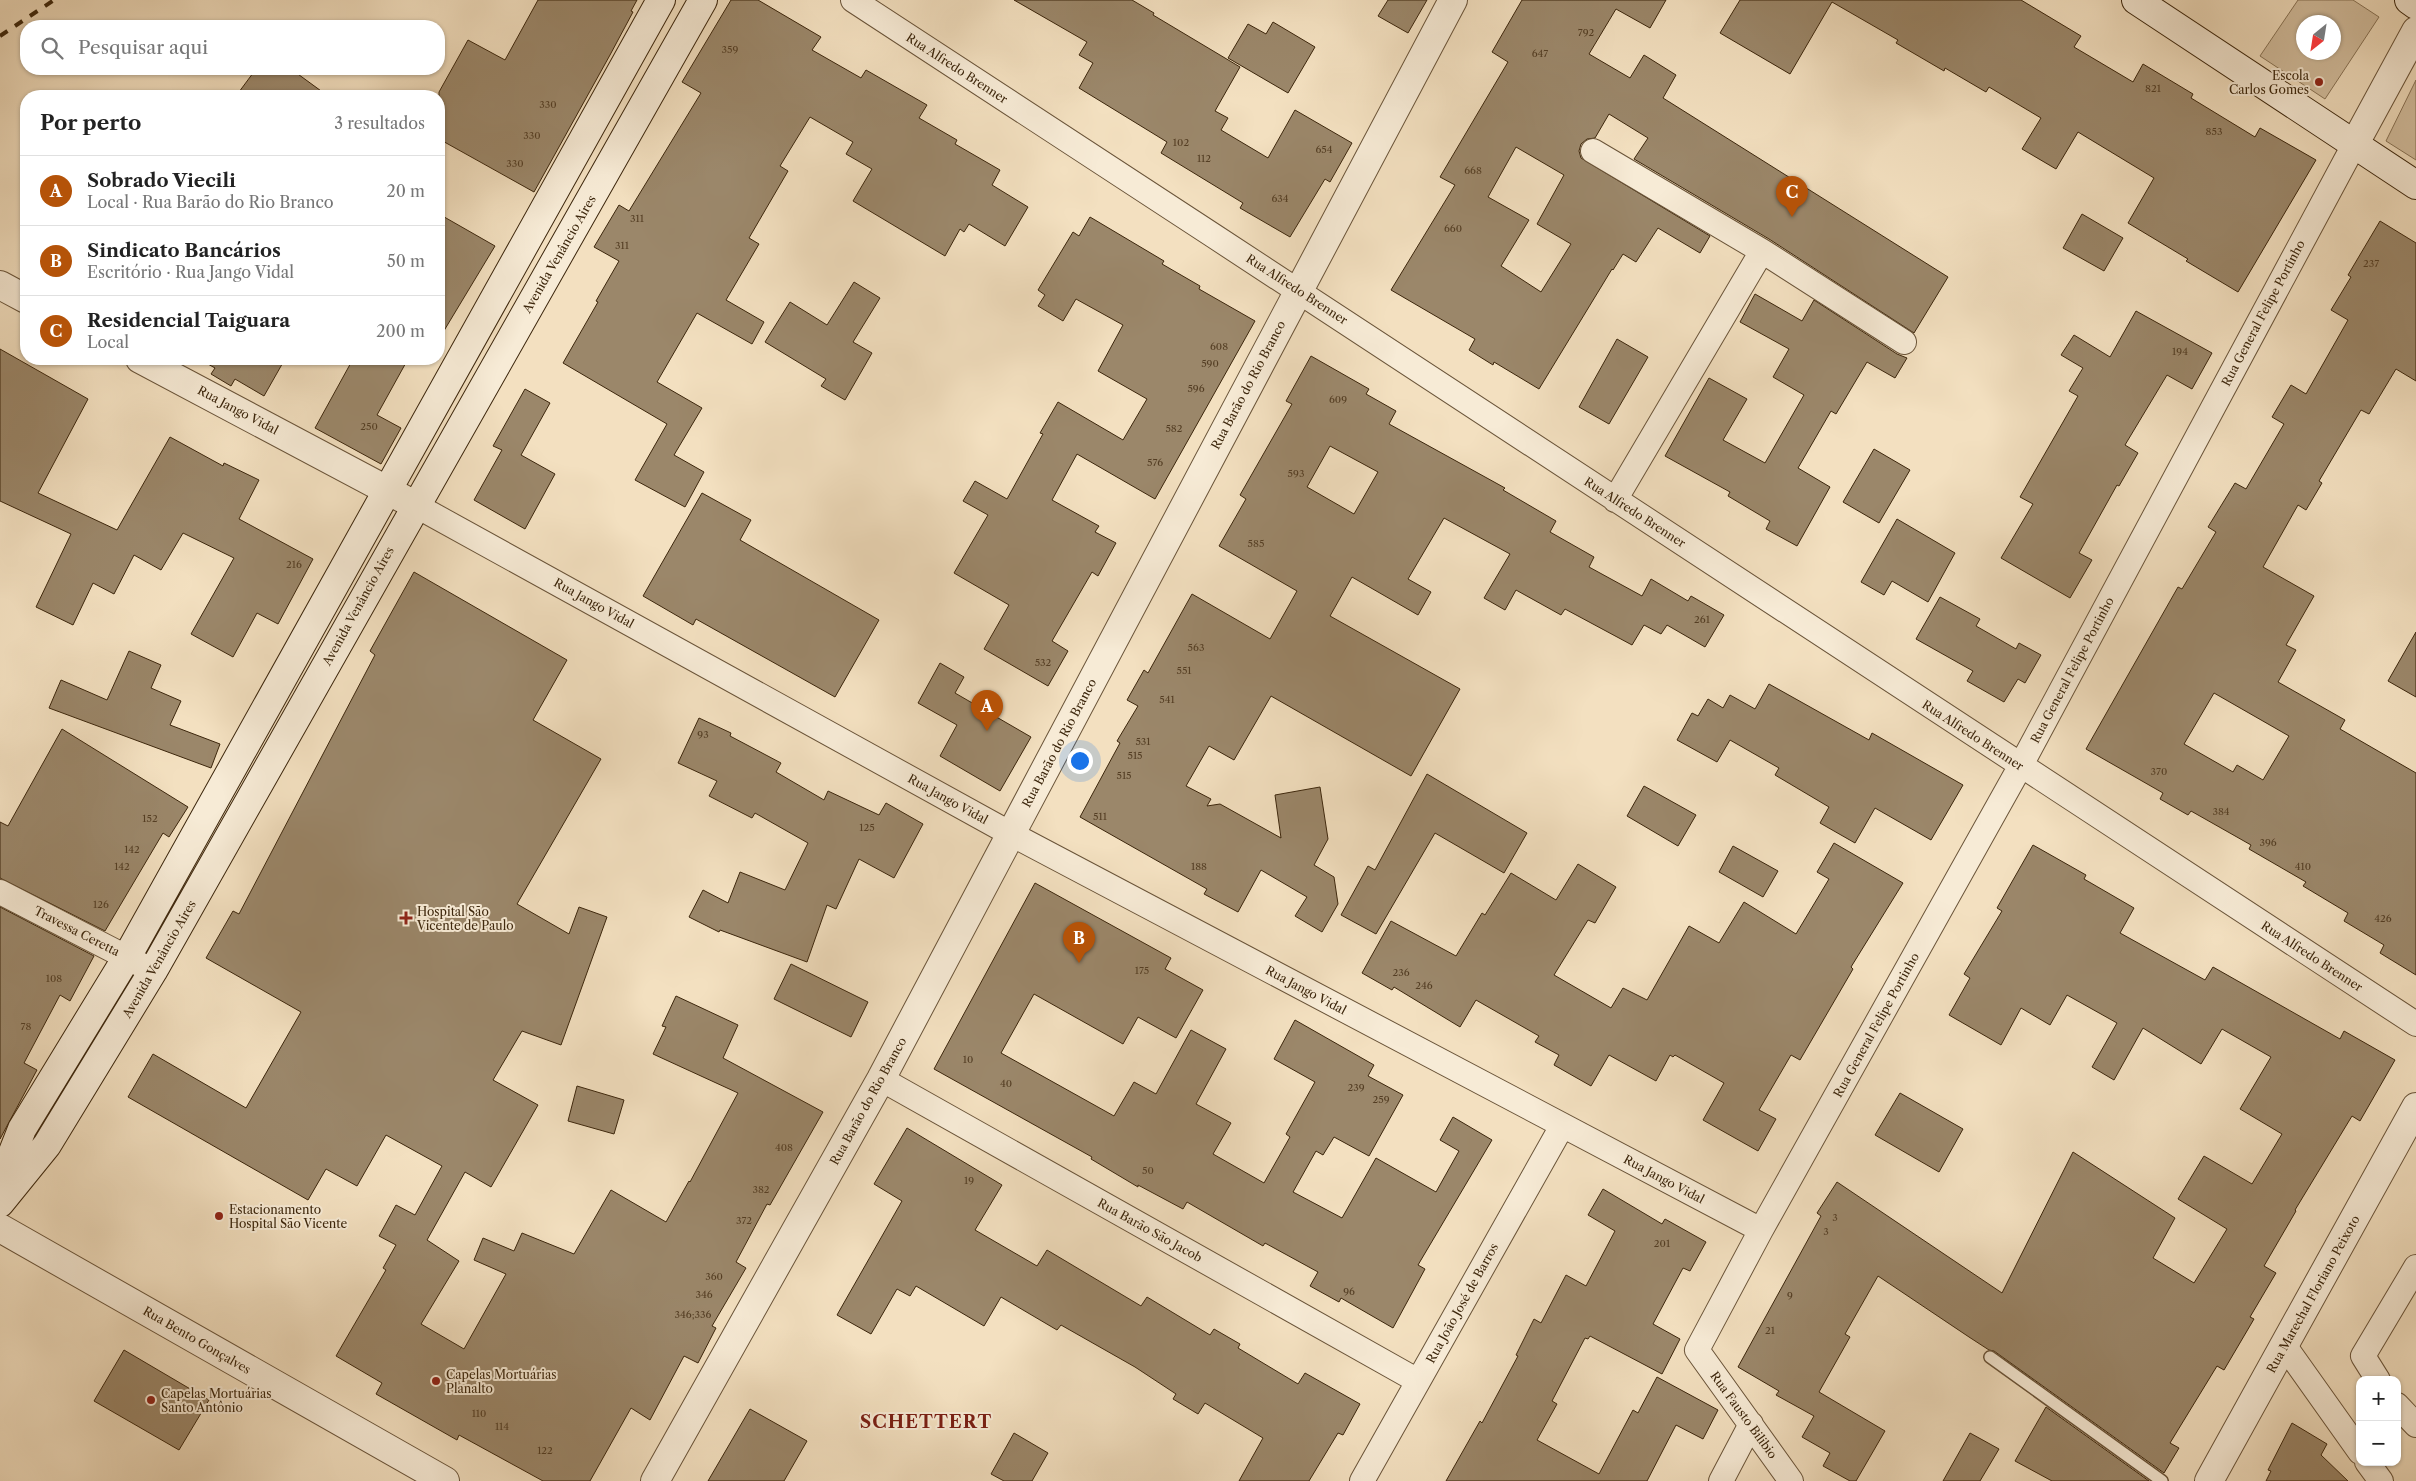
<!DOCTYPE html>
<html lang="pt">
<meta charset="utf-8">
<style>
body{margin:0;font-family:"Libre Caslon Text",serif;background:#f6f6f6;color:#222}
.controls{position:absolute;right:15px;bottom:15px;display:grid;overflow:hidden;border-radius:10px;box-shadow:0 1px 4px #0004}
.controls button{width:45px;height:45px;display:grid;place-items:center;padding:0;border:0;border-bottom:1px solid #e0e0e0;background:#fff;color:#222;font:25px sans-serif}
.compass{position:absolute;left:2296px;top:15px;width:45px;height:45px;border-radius:50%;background:#fff;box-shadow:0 1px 4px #0004;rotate:210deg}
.you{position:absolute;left:1079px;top:760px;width:18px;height:18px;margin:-12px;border:4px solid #fff;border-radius:50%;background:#1a73e8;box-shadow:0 0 0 8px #1a73e833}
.badge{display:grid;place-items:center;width:32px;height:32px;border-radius:50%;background:#b45309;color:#fff;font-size:16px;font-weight:700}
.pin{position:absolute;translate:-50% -41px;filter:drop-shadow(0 1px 2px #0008)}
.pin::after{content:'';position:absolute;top:26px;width:18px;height:15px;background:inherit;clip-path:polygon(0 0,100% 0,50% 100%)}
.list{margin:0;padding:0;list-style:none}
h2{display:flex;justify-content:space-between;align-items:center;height:65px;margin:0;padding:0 20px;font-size:21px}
h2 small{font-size:16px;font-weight:400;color:#767676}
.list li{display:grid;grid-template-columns:32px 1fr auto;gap:15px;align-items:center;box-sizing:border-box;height:70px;padding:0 20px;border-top:1px solid #e0e0e0}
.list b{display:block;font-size:19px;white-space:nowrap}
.list p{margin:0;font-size:16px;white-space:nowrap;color:#767676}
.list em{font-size:16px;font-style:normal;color:#767676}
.icon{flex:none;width:28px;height:28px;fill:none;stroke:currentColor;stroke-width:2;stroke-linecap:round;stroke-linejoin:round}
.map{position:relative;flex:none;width:2416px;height:1481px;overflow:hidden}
.search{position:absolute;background:#fff;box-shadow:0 1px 4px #0004;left:20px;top:20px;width:425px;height:55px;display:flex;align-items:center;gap:12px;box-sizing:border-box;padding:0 18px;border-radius:20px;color:#767676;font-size:19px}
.panel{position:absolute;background:#fff;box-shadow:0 1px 4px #0004;left:20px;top:90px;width:425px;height:275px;border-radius:20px}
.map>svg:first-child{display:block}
</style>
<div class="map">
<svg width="2416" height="1481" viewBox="0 0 2416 1481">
<rect width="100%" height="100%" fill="#f3e0c0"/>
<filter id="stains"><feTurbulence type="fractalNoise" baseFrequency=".004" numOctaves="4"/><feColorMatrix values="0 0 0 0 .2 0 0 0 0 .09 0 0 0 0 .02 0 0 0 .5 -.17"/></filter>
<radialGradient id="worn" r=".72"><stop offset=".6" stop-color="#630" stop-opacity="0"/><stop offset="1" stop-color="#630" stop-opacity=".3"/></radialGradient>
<!-- green -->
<path fill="#d4c0a1" stroke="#887356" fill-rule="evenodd" d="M2298,0H2353L2379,17L2325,99L2260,56ZM2304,22H2334V52H2304Z
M2416,80V160L2386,141Z"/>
<!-- building -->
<path fill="#9b876a" stroke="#3c260c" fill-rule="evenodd" d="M538,0H637L631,11L633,12L610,55L534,192L439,139V92L468,40L505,60Z
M731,0H758L821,37L812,50L861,78L866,70L927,105L919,118L957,140L955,144L1000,170L992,185L1028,207L1005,246L969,224L964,232L960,229L945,256L853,201L872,169L846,154L853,142L810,117L780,166L788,171L749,238L759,244L726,300L764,322L752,344L697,313L657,382L702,408L674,455L704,472L685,507L635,480L667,424L563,363L598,302L596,301L619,261L594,247L619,205L629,211L701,93L682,82Z
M1014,0H1132L1154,13L1153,15L1240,67L1215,111L1228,118L1221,130L1268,158L1295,110L1352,143L1330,182L1325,179L1290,237L1240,208L1243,203L1161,153L1167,142L1079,88L1093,63L1079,55L1087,42Z
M1388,0H1427L1408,33L1378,16Z
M1522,0H1666L1650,28L1616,9L1589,54L1630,78L1644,55L1676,75L1663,98L1948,277L1914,333L1769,239L1634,159L1648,138L1609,114L1595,138L1587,139L1581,144L1579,151L1581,158L1710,236L1700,253L1658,228L1636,262L1623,254L1613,270L1612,269L1539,389L1494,362L1493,365L1469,350L1475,339L1391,290L1455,185L1440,177L1508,62L1492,52ZM1516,147L1564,175L1537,224L1571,244L1541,292L1501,266L1529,220L1488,197Z
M1740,0H2021L2081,36L2074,47L2133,82L2143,64L2193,94L2191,98L2255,137L2260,128L2316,160L2238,292L2186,261L2188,259L2128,223L2154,178L2078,132L2056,169L2022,149L2041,118L1989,87L1986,92L1945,68L1944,71L1896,43L1898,40L1832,2L1790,74L1720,33Z
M1273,22L1315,47L1288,93L1228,58L1248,24L1266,34Z
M256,69H291L328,96H236Z
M439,214L495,246L439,339Z
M2082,214L2123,238L2104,271L2063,248Z
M1090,217L1164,261L1162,264L1200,286L1199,289L1255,321L1155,499L1077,454L1052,500L1099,526L1095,532L1116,543L1098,576L1092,572L1052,641L1068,651L1048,686L984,649L1009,605L954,573L988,515L963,501L975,481L1007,499L1043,434L1040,433L1058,402L1123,440L1147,399L1098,371L1123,325L1076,299L1063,321L1038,306L1045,295L1038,290L1073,232L1079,236Z
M2380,221L2416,243V381L2396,369L2369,414L2361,410L2319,481L2322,483L2306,510L2298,505L2263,567L2314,596L2286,645L2296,650L2278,682L2345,720L2340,729L2416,773V975L2380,953L2384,945L2344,921L2348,913L2303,886L2306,882L2249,849L2251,845L2191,811L2188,815L2160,799L2163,793L2086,749L2178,587L2182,589L2216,532L2208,527L2235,483L2246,489L2284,424L2272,417L2291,385L2306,394L2348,320L2331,310L2351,277L2348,275ZM2214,693L2289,736L2263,780L2237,765L2233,772L2184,744Z
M854,282L880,298L853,342L872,353L845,400L821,386L826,379L765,342L790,302L827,325Z
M1755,294L1802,321L1814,300L1897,354L1907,358L1895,378L1867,362L1836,414L1831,411L1798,468L1830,487L1797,546L1766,529L1770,521L1728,496L1730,492L1665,456L1709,378L1747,399L1723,440L1765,463L1804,395L1773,377L1789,349L1740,322Z
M2136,311L2212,353L2192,389L2167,375L2125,445L2138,453L2119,486L2117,485L2079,553L2092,560L2070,598L2001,558L2033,504L2020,497L2078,396L2069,391L2083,368L2061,355L2074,335L2110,357Z
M1617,339L1648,357L1609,424L1579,407Z
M0,349L88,399L38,493L117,530L170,437L223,466L224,463L259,480L239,519L313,559L278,624L257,613L233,657L191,634L234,558L183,533L161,570L134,555L114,594L93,583L73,625L36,607L71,534L0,501Z
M1311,356L1369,389L1366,394L1396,411L1389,424L1505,488L1503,490L1556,521L1550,532L1594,557L1589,567L1642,596L1651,579L1688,601L1691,596L1724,615L1705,647L1667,625L1661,634L1644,625L1632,645L1565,609L1561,615L1516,590L1505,610L1484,598L1510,554L1444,518L1408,579L1431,592L1418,615L1352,577L1330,616L1460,689L1411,776L1271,696L1234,760L1209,746L1186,786L1211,799L1207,806L1220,804L1281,838L1275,795L1320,787L1328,839L1314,865L1334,877L1338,904L1322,932L1295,916L1307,897L1261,870L1238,912L1204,894L1207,889L1080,817L1120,743L1117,741L1138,706L1127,700L1144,670L1148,673L1192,594L1270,639L1297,591L1219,546L1246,499L1240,495L1292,404L1286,401ZM1330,446L1378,472L1354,514L1307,487Z
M199,359H285L264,396L235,379L231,386L211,374L215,368Z
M353,359H408L377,415L401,428L381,464L315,428Z
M525,389L550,403L521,455L555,474L525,529L474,500L502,450L493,446Z
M1874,449L1910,470L1879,523L1843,502Z
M702,493L751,520L740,540L879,620L835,697L696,619L693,625L643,596Z
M1897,519L1955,553L1928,602L1892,581L1884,595L1861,582Z
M414,572L567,660L533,720L601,759L517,904L569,934L579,907L607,917L561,1045L522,1031L493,1080L538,1105L491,1187L465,1172L427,1240L459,1261L421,1324L464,1349L506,1274L474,1260L483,1238L514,1251L522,1233L574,1254L611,1190L666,1222L689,1181L690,1182L738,1093L653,1054L666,1027L662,1026L676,996L738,1025L723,1058L823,1112L770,1205L767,1204L736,1262L746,1268L712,1326L716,1328L698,1363L684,1356L650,1420L631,1408L590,1481H543L459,1435L457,1440L376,1394L382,1383L336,1356L386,1270L383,1268L396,1245L379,1236L396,1205L415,1215L442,1166L386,1135L357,1186L326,1169L308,1200L128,1097L153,1054L246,1108L301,1012L206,958L233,911L239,914L375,655L370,651Z
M1940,597L1980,619L1976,626L2016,649L2019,643L2041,655L2025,683L2018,679L2004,702L1967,681L1973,671L1916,639Z
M2416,632V697L2388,681Z
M129,651L161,665L151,688L181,701L170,725L220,744L211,768L49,708L61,680L107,700Z
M940,663L964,677L955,693L1031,737L1000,791L940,756L957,725L918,703Z
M1769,684L1869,740L1872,733L1963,785L1931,840L1875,808L1855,843L1820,823L1829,807L1775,775L1779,768L1730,740L1717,762L1677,740L1692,713L1698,716L1708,699L1723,708L1730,695L1755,709Z
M699,718L731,733L730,736L781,763L776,772L824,800L828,791L879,815L886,803L923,824L894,878L859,859L836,909L827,905L807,962L720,930L719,932L689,917L703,890L728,903L740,872L785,890L808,843L755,813L752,818L709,796L717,781L678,763Z
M62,729L188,807L169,837L163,833L105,931L0,878V822L8,826Z
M1427,774L1527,833L1504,873L1435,833L1376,934L1341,915L1368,866L1375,870Z
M1644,786L1696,815L1678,846L1627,816Z
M1834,843L1903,883L1851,967L1853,969L1800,1060L1791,1055L1759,1110L1776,1119L1758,1151L1703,1120L1724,1083L1675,1055L1673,1057L1670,1055L1656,1081L1609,1055L1591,1086L1554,1065L1559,1055L1535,1042L1539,1036L1476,1000L1460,1027L1394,987L1392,990L1362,973L1391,921L1456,956L1482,913L1485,915L1511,873L1556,900L1578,864L1616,887L1595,923L1588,920L1554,975L1611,1008L1623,988L1647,1000L1689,926L1719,943L1744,902L1796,934L1829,879L1817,872Z
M2033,845L2086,875L2084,879L2134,908L2120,933L2205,980L2213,967L2340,1039L2344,1031L2395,1060L2360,1121L2352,1116L2295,1210L2296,1211L2264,1266L2276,1273L2250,1317L2254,1319L2224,1370L2217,1366L2170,1443L2179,1448L2164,1473L1994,1351L1989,1350L1969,1337L1878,1276L1845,1334L1850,1337L1819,1392L1885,1431L1856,1481H1850L1823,1466L1830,1453L1802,1437L1814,1416L1776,1395L1779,1391L1738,1367L1821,1216L1817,1213L1837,1182L2002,1293L2073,1152L2175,1218L2153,1258L2194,1283L2227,1229L2178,1199L2204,1156L2252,1184L2282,1134L2240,1109L2271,1057L2222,1029L2201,1064L2143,1028L2114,1080L2092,1067L2117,1023L2067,995L2050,1025L2021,1008L2001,1045L1949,1015L1970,978L1964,974L2002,911L1997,908Z
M1733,846L1778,871L1763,897L1719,872Z
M1035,883L1171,958L1165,969L1203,990L1176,1038L1138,1017L1123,1044L1034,994L1001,1053L1114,1116L1134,1082L1156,1094L1191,1030L1226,1049L1196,1104L1231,1123L1213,1154L1264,1183L1290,1137L1286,1134L1315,1082L1274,1059L1295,1020L1374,1065L1368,1076L1403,1095L1369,1156L1334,1137L1323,1155L1316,1151L1293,1192L1342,1218L1376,1158L1436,1192L1459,1151L1440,1140L1453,1117L1492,1140L1418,1265L1425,1269L1393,1328L1341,1298L1339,1302L1310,1286L1318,1272L1265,1243L1263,1246L1187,1202L1183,1209L1138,1185V1187L1091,1159L1092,1157L934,1069Z
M0,907L94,956L70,1001L60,995L24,1063L37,1070L0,1139Z
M791,964L868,1002L851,1037L774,999Z
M577,1086L624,1100L614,1134L568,1121Z
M1900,1093L1963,1129L1939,1172L1875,1135Z
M907,1128L1002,1185L975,1230L1037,1266L1047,1250L1141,1306L1147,1297L1210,1335L1214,1329L1240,1344L1238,1348L1298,1384L1305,1373L1360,1404L1343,1435L1338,1433L1309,1481H1239L1263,1438L1205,1403L1198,1414L1173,1399L1176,1394L1135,1367L1061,1325L1057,1330L1001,1297L984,1326L916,1286L910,1296L897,1289L871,1334L837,1315L902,1201L874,1184Z
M1603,1189L1662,1224L1665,1219L1706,1242L1690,1271L1683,1268L1653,1324L1680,1339L1662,1374L1590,1336L1588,1339L1585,1338L1552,1401L1557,1404L1537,1440L1599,1474L1633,1410L1638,1413L1657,1377L1718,1410L1703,1439L1676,1425L1647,1481H1446L1480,1421L1482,1423L1518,1356L1516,1355L1534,1319L1541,1323L1566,1275L1586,1286L1615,1231L1588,1215Z
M124,1350L209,1400L179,1450L94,1401Z
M2046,1407L2149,1481H2052L2015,1461Z
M750,1409L807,1441L784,1481H708Z
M2292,1423L2327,1444L2321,1455L2348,1481H2266L2271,1471L2268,1470Z
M1014,1433L1048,1453L1032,1481H1004L991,1474Z
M1970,1433L1999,1449L1980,1481H1943Z"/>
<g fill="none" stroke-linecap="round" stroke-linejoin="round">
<!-- service casing -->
<g stroke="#6a5439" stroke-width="14">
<path id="service" d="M1990,1357L2162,1481"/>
</g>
<!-- minor casing -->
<g stroke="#6a5439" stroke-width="26">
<path id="minor" d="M853,0C1375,340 1894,685 2416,1024
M1593,151L1762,251L1904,342
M1615,500L1762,251
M415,505L1011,834L1761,1230
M0,892L153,971
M881,1079L1418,1381
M2284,1345L2360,1452
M2378,1380L2363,1356L2416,1267
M2397,1405L2416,1425
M2367,1462L2381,1481
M1362,1481L1562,1126
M1721,1481L1751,1424
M1791,1481L1697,1350L1761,1230L2020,767L2354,145"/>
</g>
<!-- tertiary casing -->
<g stroke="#6a5439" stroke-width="30">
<path id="tertiary" d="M2354,145L2416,31
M0,285L26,299
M140,359L415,505
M0,1228L445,1481
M655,1481L881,1079L1453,0
M2209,1481L2416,1107"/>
</g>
<!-- secondary casing -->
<g stroke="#3c260c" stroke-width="30">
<path id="secondary" d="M2136,0L2416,185
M2409,0L2416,5
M0,1185L22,1129L127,957L661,0
M0,1203L47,1145L153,971L703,0"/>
</g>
<!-- service -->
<use href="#service" stroke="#f7ebd6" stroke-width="11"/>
<!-- minor -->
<use href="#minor" stroke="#f7ebd6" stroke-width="24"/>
<!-- tertiary -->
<use href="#tertiary" stroke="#f7ebd6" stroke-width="28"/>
<!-- secondary -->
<use href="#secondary" stroke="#f7ebd6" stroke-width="28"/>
<!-- rail -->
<path stroke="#3c260c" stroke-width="4" stroke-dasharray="9 9" stroke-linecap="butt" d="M0,36L54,0"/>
</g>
<!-- markers -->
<g fill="#8f2418" stroke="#f7ebd6" stroke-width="2">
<circle cx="2319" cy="82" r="5"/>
<path d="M403.5 910.5h5v5h5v5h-5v5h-5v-5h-5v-5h5z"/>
<circle cx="219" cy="1216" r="5"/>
<circle cx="436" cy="1381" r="5"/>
<circle cx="151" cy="1400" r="5"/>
</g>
<g text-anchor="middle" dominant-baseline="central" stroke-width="4" stroke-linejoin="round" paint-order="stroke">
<!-- number labels -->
<g font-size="10" fill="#543e24">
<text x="1586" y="32">792</text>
<text x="730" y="49">359</text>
<text x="1540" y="53">647</text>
<text x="2153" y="88">821</text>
<text x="548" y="104">330</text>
<text x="2214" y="131">853</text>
<text x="532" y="135">330</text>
<text x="1181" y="142">102</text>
<text x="1324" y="149">654</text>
<text x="1204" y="158">112</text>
<text x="515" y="163">330</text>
<text x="1473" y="170">668</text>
<text x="1280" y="198">634</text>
<text x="637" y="218">311</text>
<text x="1453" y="228">660</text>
<text x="622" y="245">311</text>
<text x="2371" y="263">237</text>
<text x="1219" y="346">608</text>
<text x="2180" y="351">194</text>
<text x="1210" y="363">590</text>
<text x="1196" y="388">596</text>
<text x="1338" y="399">609</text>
<text x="369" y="426">250</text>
<text x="1174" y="428">582</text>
<text x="1155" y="462">576</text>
<text x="1296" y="473">593</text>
<text x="1256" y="543">585</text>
<text x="294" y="564">216</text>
<text x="1702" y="619">261</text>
<text x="1196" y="647">563</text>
<text x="1043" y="662">532</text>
<text x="1184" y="670">551</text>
<text x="1167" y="699">541</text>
<text x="703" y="734">93</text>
<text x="1143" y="741">531</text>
<text x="1135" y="755">515</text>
<text x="2159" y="771">370</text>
<text x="1124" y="775">515</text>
<text x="2221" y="811">384</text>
<text x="1100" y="816">511</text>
<text x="150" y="818">152</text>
<text x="867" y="827">125</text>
<text x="2268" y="842">396</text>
<text x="132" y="849">142</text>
<text x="122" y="866">142</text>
<text x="1199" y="866">188</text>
<text x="2303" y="866">410</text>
<text x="101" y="904">126</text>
<text x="2383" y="918">426</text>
<text x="1142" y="970">175</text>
<text x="1401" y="972">236</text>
<text x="54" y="978">108</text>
<text x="1424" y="985">246</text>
<text x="26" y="1026">78</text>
<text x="968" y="1059">10</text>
<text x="1006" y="1083">40</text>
<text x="1356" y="1087">239</text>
<text x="1381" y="1099">259</text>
<text x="784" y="1147">408</text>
<text x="1148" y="1170">50</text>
<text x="969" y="1180">19</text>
<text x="761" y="1189">382</text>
<text x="1835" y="1217">3</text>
<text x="744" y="1220">372</text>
<text x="1826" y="1231">3</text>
<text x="1662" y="1243">201</text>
<text x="714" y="1276">360</text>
<text x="1349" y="1291">96</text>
<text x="704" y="1294">346</text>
<text x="1790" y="1295">9</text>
<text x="693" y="1314">346;336</text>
<text x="1770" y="1330">21</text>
<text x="479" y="1413">110</text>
<text x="502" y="1426">114</text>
<text x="545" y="1450">122</text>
</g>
<!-- street labels -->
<g font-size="12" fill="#3c260c" stroke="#f7ebd6">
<text transform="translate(957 68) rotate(33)">Rua Alfredo Brenner</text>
<text transform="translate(559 254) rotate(-60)">Avenida Venâncio Aires</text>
<text transform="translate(1297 289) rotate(33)">Rua Alfredo Brenner</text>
<text transform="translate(2263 313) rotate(-62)">Rua General Felipe Portinho</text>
<text transform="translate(1248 385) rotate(-62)">Rua Barão do Rio Branco</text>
<text transform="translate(238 410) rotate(28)">Rua Jango Vidal</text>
<text transform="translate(1635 512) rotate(33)">Rua Alfredo Brenner</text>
<text transform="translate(594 603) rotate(29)">Rua Jango Vidal</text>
<text transform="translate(358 606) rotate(-61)">Avenida Venâncio Aires</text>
<text transform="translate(2072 670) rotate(-62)">Rua General Felipe Portinho</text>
<text transform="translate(1973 735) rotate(33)">Rua Alfredo Brenner</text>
<text transform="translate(1059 743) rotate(-62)">Rua Barão do Rio Branco</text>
<text transform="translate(948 799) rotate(29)">Rua Jango Vidal</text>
<text transform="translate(77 931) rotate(27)">Travessa Ceretta</text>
<text transform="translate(2312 956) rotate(33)">Rua Alfredo Brenner</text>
<text transform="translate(159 959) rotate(-60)">Avenida Venâncio Aires</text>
<text transform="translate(1306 990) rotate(28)">Rua Jango Vidal</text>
<text transform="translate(1876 1025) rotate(-61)">Rua General Felipe Portinho</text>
<text transform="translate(868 1101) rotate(-61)">Rua Barão do Rio Branco</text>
<text transform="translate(1664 1179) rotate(28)">Rua Jango Vidal</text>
<text transform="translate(1150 1230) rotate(29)">Rua Barão São Jacob</text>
<text transform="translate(2313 1294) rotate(-61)">Rua Marechal Floriano Peixoto</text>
<text transform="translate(1462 1303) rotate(-61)">Rua João José de Barros</text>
<text transform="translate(197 1340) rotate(30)">Rua Bento Gonçalves</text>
<text transform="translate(1744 1415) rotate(54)">Rua Fausto Bilibio</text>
</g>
<!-- poi labels -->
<g font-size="12" fill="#3c260c" stroke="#f7ebd6" text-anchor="start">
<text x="2309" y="75" text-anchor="end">Escola<tspan x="2309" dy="14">Carlos Gomes</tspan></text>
<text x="417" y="911">Hospital São<tspan x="417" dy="14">Vicente de Paulo</tspan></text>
<text x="229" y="1209">Estacionamento<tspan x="229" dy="14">Hospital São Vicente</tspan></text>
<text x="446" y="1374">Capelas Mortuárias<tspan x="446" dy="14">Planalto</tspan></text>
<text x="161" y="1393">Capelas Mortuárias<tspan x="161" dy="14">Santo Antônio</tspan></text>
</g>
<!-- district labels -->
<g font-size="18" font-weight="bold" letter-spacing="1" fill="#7a1f14" stroke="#f7ebd6">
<text x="926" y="1422">SCHETTERT</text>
</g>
</g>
<rect width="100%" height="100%" filter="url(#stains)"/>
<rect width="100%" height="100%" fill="url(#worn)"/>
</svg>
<div class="controls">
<button>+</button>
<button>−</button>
</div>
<svg class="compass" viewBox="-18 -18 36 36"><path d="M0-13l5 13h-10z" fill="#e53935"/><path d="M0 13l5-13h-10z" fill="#767676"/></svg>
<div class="you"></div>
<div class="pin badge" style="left:987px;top:731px">A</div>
<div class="pin badge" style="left:1079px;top:963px">B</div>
<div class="pin badge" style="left:1792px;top:217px">C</div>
<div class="search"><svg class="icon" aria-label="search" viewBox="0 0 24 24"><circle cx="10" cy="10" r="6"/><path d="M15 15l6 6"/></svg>Pesquisar aqui</div>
<section class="panel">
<h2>Por perto<small>3 resultados</small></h2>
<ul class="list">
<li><span class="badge">A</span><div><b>Sobrado Viecili</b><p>Local · Rua Barão do Rio Branco</p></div><em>20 m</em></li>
<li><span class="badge">B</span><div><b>Sindicato Bancários</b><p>Escritório · Rua Jango Vidal</p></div><em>50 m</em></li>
<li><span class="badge">C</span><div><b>Residencial Taiguara</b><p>Local</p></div><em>200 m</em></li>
</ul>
</section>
</div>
